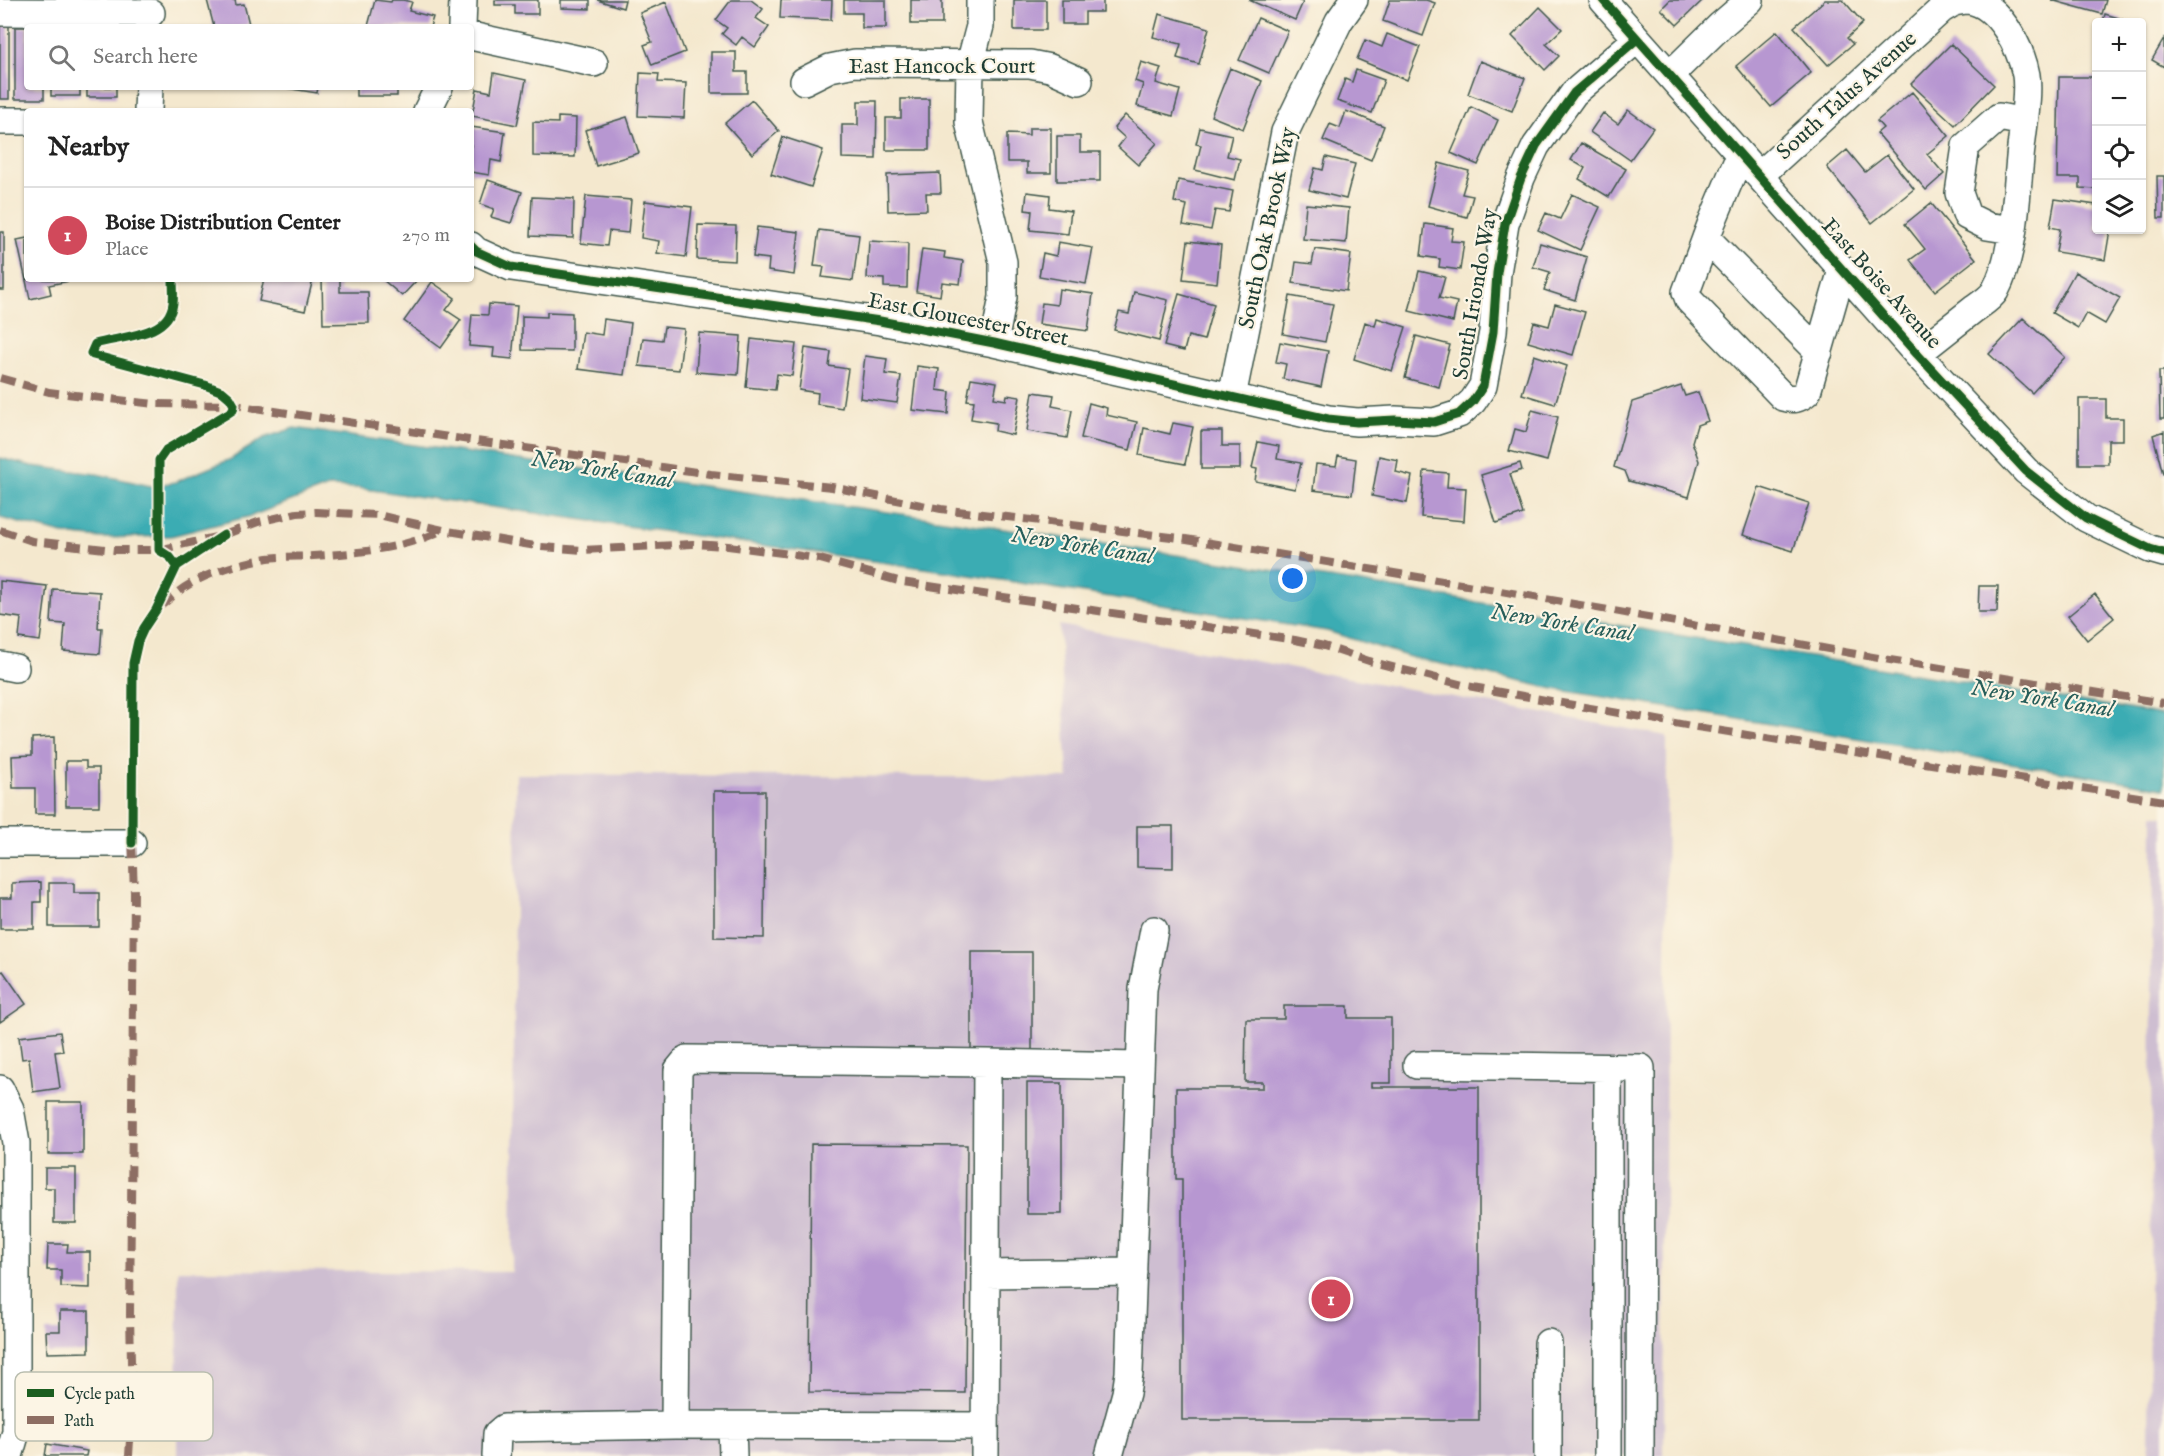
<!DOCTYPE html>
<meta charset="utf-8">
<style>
body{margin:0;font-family:"IM FELL English",serif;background:#f6f6f6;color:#222}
.controls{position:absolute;right:18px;top:18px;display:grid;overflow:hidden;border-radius:6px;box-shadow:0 2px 4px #0004}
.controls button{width:54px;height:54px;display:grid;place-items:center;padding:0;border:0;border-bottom:2px solid #e0e0e0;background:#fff;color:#222;font:30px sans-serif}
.you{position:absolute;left:1293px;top:579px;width:21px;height:21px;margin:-15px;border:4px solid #fff;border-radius:50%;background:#1a73e8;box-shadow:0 0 0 9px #1a73e833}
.badge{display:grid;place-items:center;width:39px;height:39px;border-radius:50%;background:#d1495b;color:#fff;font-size:20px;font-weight:700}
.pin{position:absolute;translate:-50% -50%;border:3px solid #fff;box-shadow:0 2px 6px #0006}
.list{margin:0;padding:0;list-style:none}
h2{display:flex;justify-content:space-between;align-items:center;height:78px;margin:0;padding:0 24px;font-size:26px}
h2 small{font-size:20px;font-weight:400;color:#767676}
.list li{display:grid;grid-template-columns:39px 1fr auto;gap:18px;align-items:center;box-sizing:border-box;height:96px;padding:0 24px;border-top:2px solid #e0e0e0}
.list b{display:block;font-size:22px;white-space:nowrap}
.list p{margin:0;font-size:20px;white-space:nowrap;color:#767676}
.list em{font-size:20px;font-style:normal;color:#767676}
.icon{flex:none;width:33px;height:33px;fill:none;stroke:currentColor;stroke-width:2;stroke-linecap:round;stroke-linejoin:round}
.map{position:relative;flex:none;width:2164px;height:1456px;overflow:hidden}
.search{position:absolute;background:#fff;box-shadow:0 2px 4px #0004;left:24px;top:24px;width:450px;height:66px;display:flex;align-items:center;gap:15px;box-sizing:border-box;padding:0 21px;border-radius:6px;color:#767676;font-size:22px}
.panel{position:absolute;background:#fff;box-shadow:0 2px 4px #0004;left:24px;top:108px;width:450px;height:174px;border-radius:6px}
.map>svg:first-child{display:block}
</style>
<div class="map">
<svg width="2164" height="1456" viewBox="0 0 2164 1456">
<rect width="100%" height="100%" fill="#fcf5e5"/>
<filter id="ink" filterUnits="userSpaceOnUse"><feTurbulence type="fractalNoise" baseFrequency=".0167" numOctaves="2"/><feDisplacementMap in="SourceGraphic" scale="12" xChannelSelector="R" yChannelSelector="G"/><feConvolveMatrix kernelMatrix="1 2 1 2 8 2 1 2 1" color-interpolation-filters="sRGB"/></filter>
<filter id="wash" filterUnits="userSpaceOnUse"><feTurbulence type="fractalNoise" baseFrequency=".008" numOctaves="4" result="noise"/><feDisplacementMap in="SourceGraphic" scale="24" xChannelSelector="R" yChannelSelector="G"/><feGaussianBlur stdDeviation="1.35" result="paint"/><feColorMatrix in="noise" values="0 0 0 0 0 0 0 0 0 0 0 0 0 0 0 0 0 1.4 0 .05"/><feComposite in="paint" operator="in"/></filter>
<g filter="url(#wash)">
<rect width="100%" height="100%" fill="#f4e8ce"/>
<!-- industrial -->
<path fill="#cebed1" d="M1059,625L1667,736L1664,1456H177L178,1270L512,1272L516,774L1068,778Z
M2153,814L2164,816V1456H2149Z"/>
<!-- water -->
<path fill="#3aacb3" stroke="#2c7474" stroke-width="1.5" d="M294,428L951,521L1349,581L2164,715V788L1554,689L1410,657L1327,631L944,571L358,488L328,487L251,516L171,536L102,538L63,534L0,518V458L32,466L97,474L151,486L175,482L231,459L264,438Z"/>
<g id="blocks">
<!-- building -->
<path fill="#b797d1" d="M207,0H235L236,5L244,4L249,24L238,27H214Z
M375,0L391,2L392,0H403L412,2L409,11L433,17L430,27L368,26Z
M495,0H538V14H515V5H495Z
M561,0H590V9L561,8Z
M597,0H625L623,8Z
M731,0H751L763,9L756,18L769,27L755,47L742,37L736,45L722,34L727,28L716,20Z
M781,0H832L831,20L780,18Z
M844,0H886V28H862V13H844Z
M911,0H942V24H911Z
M1014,0H1046V30H1014Z
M1062,0H1103V12H1085V24H1062Z
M1249,0H1297L1303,2L1295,20Z
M1390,0H1426L1435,3L1423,36L1383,21Z
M1670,0H1703L1677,25L1661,9Z
M1825,0H1843L1863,23L1847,38L1853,44L1828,65L1794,27Z
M2051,0H2106L2102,14Z
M666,2L685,52L652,65L644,45L652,42L640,13Z
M1540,7L1562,29L1546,44L1559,56L1545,70L1512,36Z
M1159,14L1209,28L1199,64L1177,58L1181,44L1153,37Z
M2105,14L2122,19L2121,22H2103Z
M1258,18L1288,31L1269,73L1239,60Z
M0,26H9V99H0Z
M15,27H27V87H44V99H15Z
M1777,31L1811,73L1771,107L1736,66Z
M1387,34L1420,47L1407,80L1357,59L1365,40L1382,47Z
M2164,39V67L2152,60Z
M1951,44L1994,85L1955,125L1911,84Z
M711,52H736V72H747V93H711Z
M1480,61L1525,78L1512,111L1468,94Z
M1141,62L1161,68L1156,83L1180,90L1173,116L1137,106L1143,84L1135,81Z
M1230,68L1262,81L1243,129L1211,116Z
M1356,70L1384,80L1372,113L1337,101L1345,79L1352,82Z
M494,73L526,80L517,125L472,116L477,89L491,92Z
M640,73L659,74L658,82L686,83L684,118L638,116Z
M2059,77H2096V189L2080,188V178H2057Z
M51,87H80V96H51Z
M87,87H116V97H87Z
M279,87H318L317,93Z
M356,87H397V96H356Z
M1912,92L1949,136L1927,154L1944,174L1926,190L1877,133L1883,128L1877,121Z
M901,99H929V150H886V118H901Z
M752,100L779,131L752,154L725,123Z
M858,101H877L876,159L842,158V125H858Z
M1471,107L1498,120L1478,165L1451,153Z
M1628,110L1653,128L1630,160L1590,132L1603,113L1618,124Z
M1346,111L1384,126L1371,160L1323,140L1330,124L1340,128Z
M1125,115L1157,143L1138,165L1118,147L1125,138L1114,128Z
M558,117L576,118L575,157L533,156V122L558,123Z
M627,117L639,153L596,166L585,130Z
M471,127L505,132L501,162L491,160L489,175L471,172Z
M1029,128H1051V173H1027V162H1007V134L1029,135Z
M1200,128L1232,135L1227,156L1240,159L1235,180L1195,170L1201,145L1196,144Z
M1057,136H1080V152H1100V181H1057Z
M783,137L823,150L811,187L771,174Z
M1581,143L1626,169L1609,197L1579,179L1585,168L1571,160Z
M1847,150L1865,172L1887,155L1914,189L1872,223L1827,167Z
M1326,157L1355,164L1346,199L1309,190L1315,168L1323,170Z
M1439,163L1469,171L1462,194L1473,196L1467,217L1428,206Z
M940,173L941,193H926L927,210L888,211L887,175Z
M2157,176H2164V218H2158Z
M488,180L522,192L511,223L491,217L494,209L480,204Z
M1178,180L1233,191L1229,212L1215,210L1211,230L1183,225L1187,205L1174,202Z
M1027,192L1050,195L1049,208L1071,211L1068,234L1030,230L1032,211L1025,210Z
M1572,194L1600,207L1580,250L1538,230L1546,213L1560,219Z
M586,196L631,200L628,233L609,231L607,246L581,243Z
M532,197L574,199L573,238L530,236Z
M2055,199L2096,205V230H2110L2105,260L2056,252L2060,229L2050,227Z
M645,201L692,207L686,257L657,253L659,241L641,238Z
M1931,203L1976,259L1935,291L1910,260L1925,249L1905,224Z
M1306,204L1349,208L1346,243L1303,239Z
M1425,224L1453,228L1451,241L1464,242L1460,270L1439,267L1440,259L1421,256Z
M698,225L736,226L735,261L697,259Z
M757,227L799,232L794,275L768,271L769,259L753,257Z
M819,230L859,235L853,281L822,277L824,267L814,266Z
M0,232H4V290H0Z
M27,238V279L74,280L49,285L51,294L30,299L17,240Z
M869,241L908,243L907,288L884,287V279L867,278Z
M1188,241L1221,245L1217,283L1183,279Z
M1058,242L1093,248L1086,284L1039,276L1043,253L1056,256Z
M1540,243L1587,257L1575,300L1544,290L1550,272L1533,267Z
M922,249L945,252L944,258L963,261L960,284L942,282L940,296L916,292Z
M1315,249L1351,254L1346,291L1293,283L1296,262L1312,264Z
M1419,271L1445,277L1439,298L1457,302L1453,322L1409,311Z
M2075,272L2120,298L2105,324L2086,313L2078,328L2052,313Z
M264,279H313L305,311L259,301Z
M322,279H340V292H368L369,323L323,324Z
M382,279H418L402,296Z
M432,282L455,298L446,310L461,320L441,348L404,321Z
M1059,289L1093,294L1088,331L1039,324L1042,303L1057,305Z
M1134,292L1168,300L1159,341L1114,330L1119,312L1129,314Z
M1179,294L1214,304L1204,340L1188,336L1184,351L1164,346Z
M1290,296L1333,304L1325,342L1283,334Z
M489,304L517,306L512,359L493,357L494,348L469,346L472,314L488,315Z
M1555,304L1585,312L1573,355L1528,342L1534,322L1549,326Z
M547,312L572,313V351L522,350V316L547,317Z
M1377,318L1406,327L1392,371L1354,359L1365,322L1375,326Z
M2023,318L2065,357L2032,393L1989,354Z
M604,319L631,323L624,375L578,369L583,332L602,335Z
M664,327L684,329L679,370L639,366L643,338L662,340Z
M699,333L741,336L738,375L696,372Z
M1416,336L1450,345L1439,387L1405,378Z
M751,339L796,344L792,376L777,374L775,390L746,387Z
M1280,342L1328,351L1321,387L1283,379L1286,364L1276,362Z
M805,348L831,352L829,366L848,369L842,408L817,404L818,393L799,390Z
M1534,355L1567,366L1555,404L1522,394Z
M865,356L887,359L885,374L901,376L897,403L860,398Z
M917,366L939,369L937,390L950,392L948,414L912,410Z
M2159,371H2164V419H2160Z
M971,378L997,382L994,398L1006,400L1007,395L1020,397L1013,435L995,431L996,423L971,419L974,401L967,400Z
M1681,386L1685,396L1698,392L1708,421L1697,425L1692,442L1699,461L1689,497L1629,481L1625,471L1614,467L1632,402Z
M1033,392L1054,395L1052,406L1072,410L1067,438L1027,431Z
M2079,399H2106V418H2123V440H2108V464H2079Z
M1089,403L1107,408L1106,415L1137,422L1130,450L1081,438Z
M1532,410L1558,417L1547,461L1509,451L1515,429L1526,432Z
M1173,423L1193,427L1185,464L1139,455L1144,428L1170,434Z
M1201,431H1222V446H1240V469H1201Z
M2164,431V474H2163L2153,435Z
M1258,442L1279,446L1277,459L1301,463L1295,489L1255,481L1257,469L1252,468Z
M1338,456L1356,459L1352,495L1313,490L1316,464L1336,466Z
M1379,456L1398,460L1396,472L1412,476L1407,503L1372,496Z
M1520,463L1522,470L1510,474L1523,514L1496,523L1481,475Z
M1424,471L1448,473L1447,487L1466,488L1464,521L1421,517Z
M1759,487L1809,503L1793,551L1743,535Z
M0,581L47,586L40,641L19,638L21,618L0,615Z
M1979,586H1998L1997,612H1978Z
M53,589L100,592L98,628H102L100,654L63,651L65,624L51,623Z
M2095,594L2114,618L2087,640L2068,616Z
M54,737L55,814H35V788H13L12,756L32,755V738Z
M66,761H86V768H99V806H66Z
M714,791H765L764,938L714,937Z
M1137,826H1173V868L1137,867Z
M41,882V902H34V929H0V898H12V883Z
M49,883H74V893H99V927H49Z
M971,952H1032V1050H971Z
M3,971L26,1004L0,1022V973Z
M1284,1006H1348V1018H1391V1083H1371V1087H1479V1420H1182V1179H1176V1088H1263V1082H1245L1246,1019H1284Z
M60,1032L63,1051L55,1052L60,1088L33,1092L29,1058L22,1059L19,1037Z
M1027,1083H1062V1214H1027Z
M48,1102H83V1154H48Z
M811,1144L967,1145L965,1393L809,1392Z
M45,1168H76V1223H54V1188H45Z
M48,1244H68L67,1252H90V1288L61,1287V1270H47Z
M60,1311H89V1352L47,1353L46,1331H60Z
M47,1444L87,1451L86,1456H45Z"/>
</g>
</g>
<g filter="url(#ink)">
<use href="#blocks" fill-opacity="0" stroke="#3f574b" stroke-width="1.5"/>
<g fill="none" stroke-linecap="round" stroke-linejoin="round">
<!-- minor casing -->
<g stroke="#3f574b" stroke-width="30">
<path id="minor" d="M980,0V26L970,64L969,122L1003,262V297L994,343
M1603,0L1917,354L2026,471L2086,518L2150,549L2164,553
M0,12L151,13
M462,27L463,0
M471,36L594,63
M1670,75L1721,25L1750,0
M804,81L830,68L855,63L1030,64L1050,68L1079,81
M148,111L149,87
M427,111L439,87
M0,121H27
M1740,155L1712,222L1686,292L1689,300L1783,397C1793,400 1799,399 1807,392L1842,270
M1759,176L1942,9L1954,2L1966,0
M2012,230L1987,226L1967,216L1959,193L1966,146L1999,117L2024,122
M1706,238L1819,352
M471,246L476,251L511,267L880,321L994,343L1328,419L1357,422L1395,420L1434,422L1459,414L1473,401L1483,386L1493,332L1497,273L1505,224L1521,178L1536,146L1574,93L1637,39
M1917,354C1936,339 1955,324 1974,309C1981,304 1991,298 1995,291C2016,252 2016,192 2021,148C2023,128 2029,95 2026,75C2021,48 1998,3 1968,0
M1232,397L1285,132L1339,21L1354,0
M0,665L15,668
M0,843H132
M1417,1065L1641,1068L1640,1456
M0,1089L10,1109L16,1143V1432L9,1456
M986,1274L1133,1272
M1548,1343V1456
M675,1425L678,1070L687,1059L987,1063
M732,1426L733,1456
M496,1456L497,1434L504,1428L675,1425L985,1426
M985,1456L987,1063L1140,1066
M1109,1456L1126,1393L1129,1373L1143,989L1154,930
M1608,1456V1068"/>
</g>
<!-- minor -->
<use href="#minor" stroke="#fff" stroke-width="27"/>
<!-- quiet -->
<path stroke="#8d6e63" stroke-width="8" stroke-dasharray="15 8" stroke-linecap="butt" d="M0,378L49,392L154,404L234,405L469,440L711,474L832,487L941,509L1180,538L1467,585L1890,660L2164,703
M0,530L32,541L114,550H159L224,535L258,522L297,513L316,512L378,515L443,530L541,547L584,550L692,544L728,546L782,553L820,559L902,582L1295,640L1324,646L1369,661L1467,686L1697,727L2164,801
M161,606C170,599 179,590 190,584C213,571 241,563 268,558C282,556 298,557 313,556C356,553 404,549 443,530
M129,1456L132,1407L130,1315L134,893L132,838"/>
<!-- cycleway casing -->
<g stroke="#fcf5e5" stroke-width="13">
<path id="cycleway" d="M1603,0L1917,354L2026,471L2086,518L2150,549L2164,553
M471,246L476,251L511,267L880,321L994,343L1328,419L1357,422L1395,420L1434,422L1459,414L1473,401L1483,386L1493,332L1497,273L1505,224L1521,178L1536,146L1574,93L1637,39
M173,279C173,287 174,295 173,303C169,337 121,336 95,344L91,353L93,355L205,385L223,392L230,398L234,405L233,410L227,414L166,450L159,460V550L170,557L177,566
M132,843L133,663L138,641L144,628L156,610L177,566L224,535"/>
</g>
<!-- cycleway -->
<use href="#cycleway" stroke="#1b5e20" stroke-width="9"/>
</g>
</g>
<g text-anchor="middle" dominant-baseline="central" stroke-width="4.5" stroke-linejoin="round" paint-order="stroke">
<!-- street labels -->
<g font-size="22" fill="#1f3d34" stroke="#fcf5e5">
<text x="942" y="67">East Hancock Court</text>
<text transform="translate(1847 96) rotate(-42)">South Talus Avenue</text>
<text transform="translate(1268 228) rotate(-78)">South Oak Brook Way</text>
<text transform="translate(1881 284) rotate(48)">East Boise Avenue</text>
<text transform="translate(1476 294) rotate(-80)">South Iriondo Way</text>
<text transform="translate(968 320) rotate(11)">East Gloucester Street</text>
</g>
<!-- water labels -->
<g font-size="24" font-style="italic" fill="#275e5a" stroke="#fcf5e5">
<text transform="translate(602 470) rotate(9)">New York Canal</text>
<text transform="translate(1082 546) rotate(9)">New York Canal</text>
<text transform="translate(1562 623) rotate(9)">New York Canal</text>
<text transform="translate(2042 699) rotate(9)">New York Canal</text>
</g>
</g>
<!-- legend -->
<rect x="15" y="1372" width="198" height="69" rx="9" fill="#fcf5e5" stroke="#babeb0" stroke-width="1.5"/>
<rect x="27" y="1389" width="27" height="8" fill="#1b5e20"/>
<rect x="27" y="1416" width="27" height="8" fill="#8d6e63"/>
<g font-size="16" fill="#1f3d34">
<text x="64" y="1399">Cycle path</text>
<text x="64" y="1426">Path</text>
</g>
</svg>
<div class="controls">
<button>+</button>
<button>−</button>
<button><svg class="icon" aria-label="locate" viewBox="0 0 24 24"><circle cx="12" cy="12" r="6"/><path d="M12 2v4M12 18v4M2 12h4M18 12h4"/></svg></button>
<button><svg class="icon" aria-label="layers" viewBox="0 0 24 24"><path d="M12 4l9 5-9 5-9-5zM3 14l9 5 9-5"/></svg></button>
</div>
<div class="you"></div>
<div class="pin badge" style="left:1331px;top:1299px">1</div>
<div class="search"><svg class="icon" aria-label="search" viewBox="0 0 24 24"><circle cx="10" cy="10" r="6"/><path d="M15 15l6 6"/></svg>Search here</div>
<section class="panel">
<h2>Nearby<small></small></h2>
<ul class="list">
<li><span class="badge">1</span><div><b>Boise Distribution Center</b><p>Place</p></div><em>270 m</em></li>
</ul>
</section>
</div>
